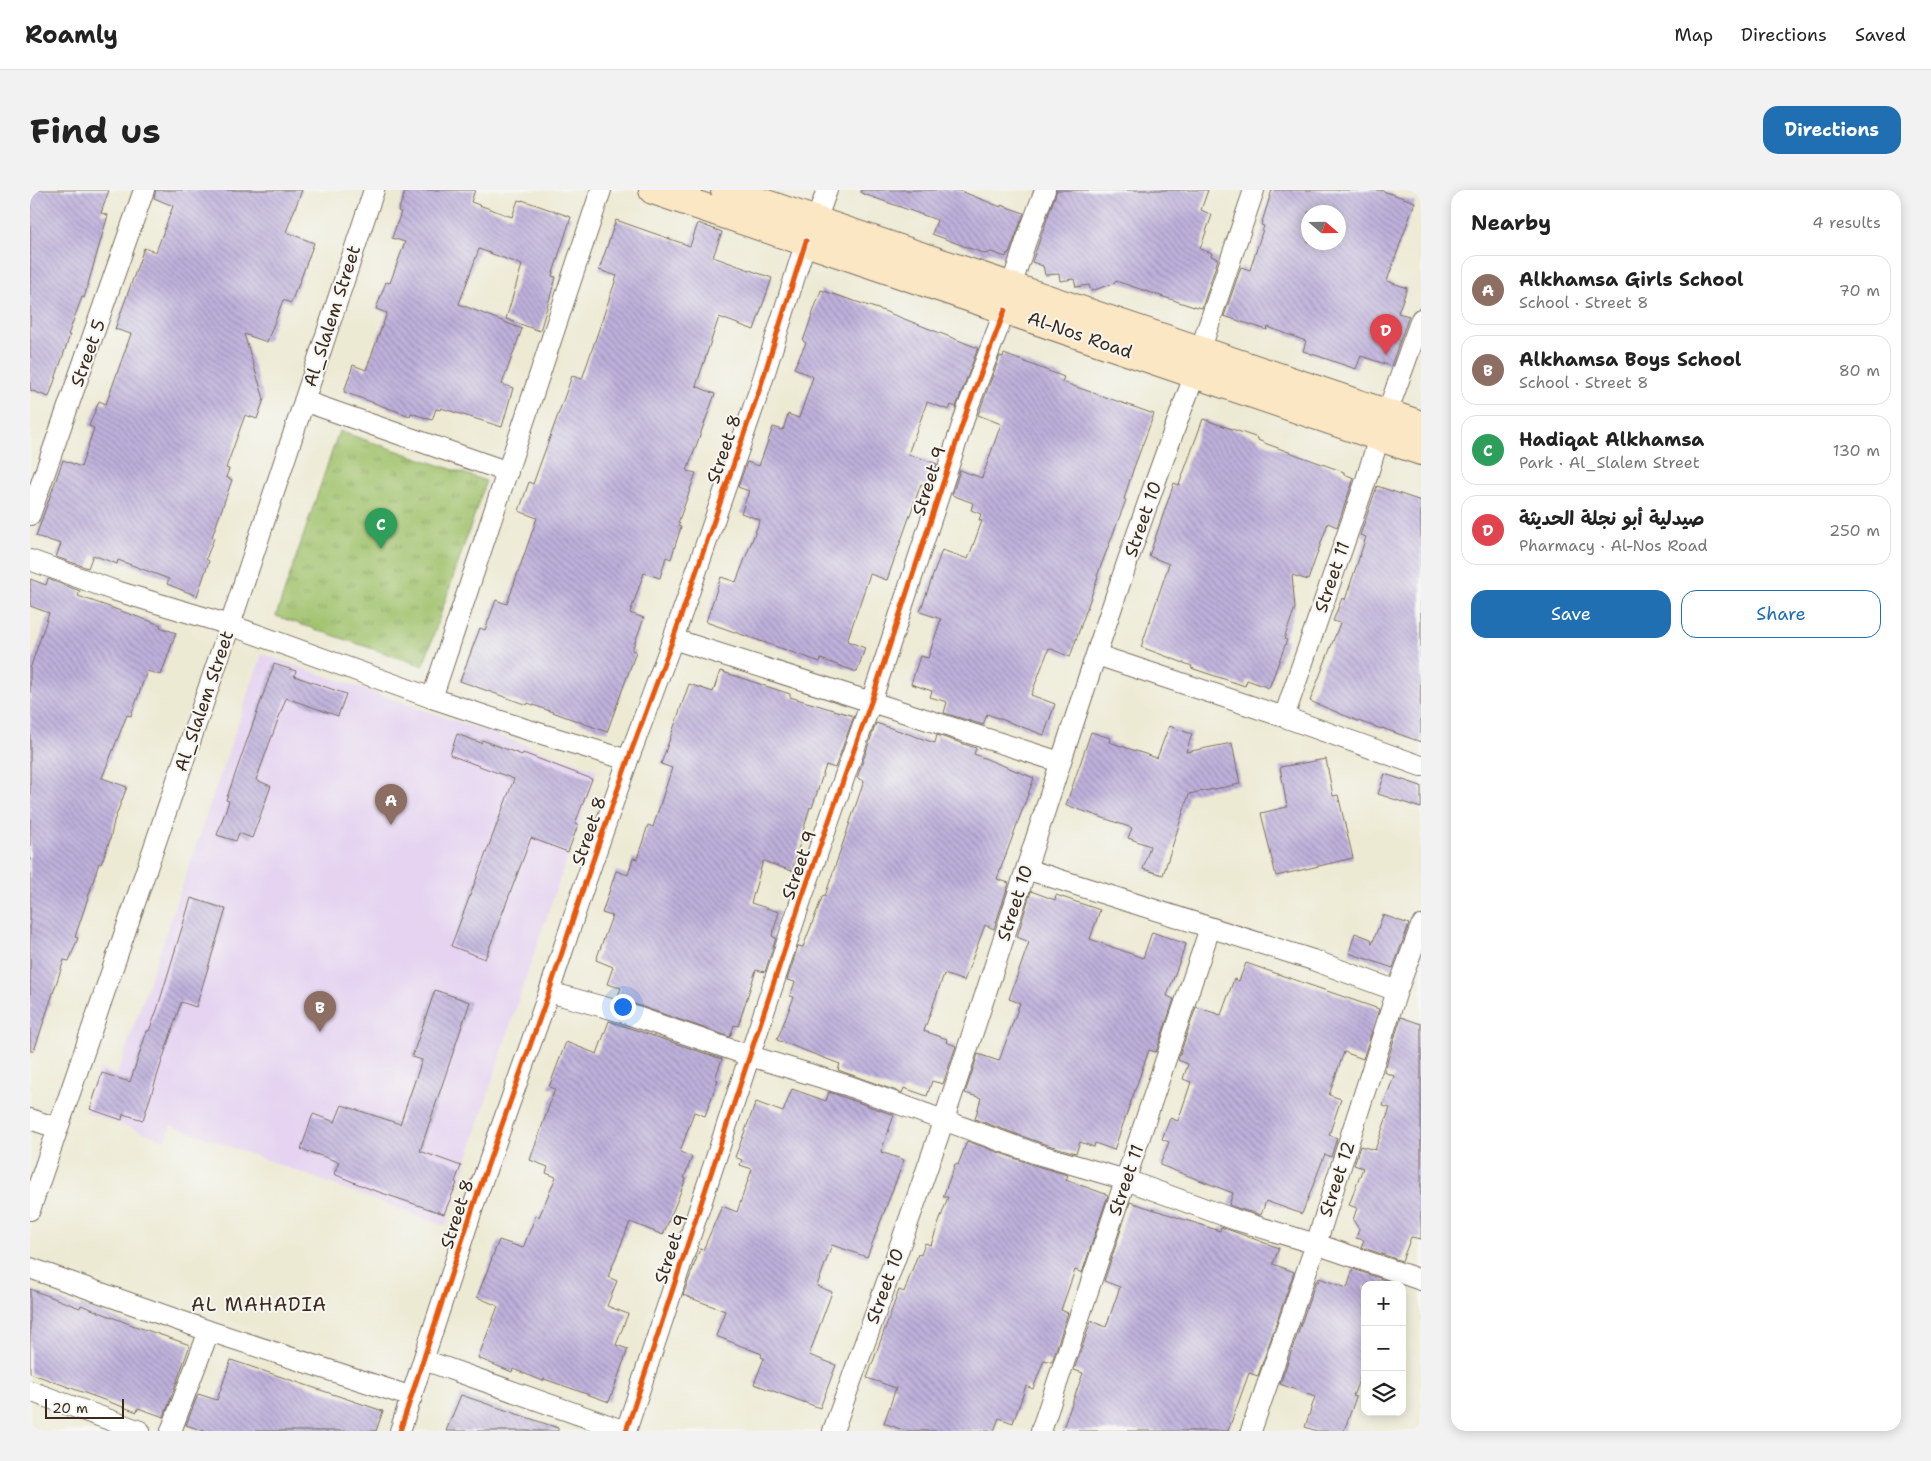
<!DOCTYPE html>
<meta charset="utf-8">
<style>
body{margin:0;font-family:"Shantell Sans","Playpen Sans Arabic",sans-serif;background:#f2f2f2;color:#222}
.controls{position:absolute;right:15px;bottom:15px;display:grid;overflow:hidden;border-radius:10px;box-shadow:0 2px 12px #0003}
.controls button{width:45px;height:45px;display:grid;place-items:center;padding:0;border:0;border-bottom:1px solid #e0e0e0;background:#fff;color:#222;font:25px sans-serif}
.compass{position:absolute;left:1271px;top:15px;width:45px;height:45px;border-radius:50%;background:#fff;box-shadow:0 2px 12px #0003;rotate:110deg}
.scale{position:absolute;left:15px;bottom:12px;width:79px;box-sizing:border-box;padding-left:5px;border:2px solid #3b2a1e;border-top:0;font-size:14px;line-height:18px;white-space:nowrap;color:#3b2a1e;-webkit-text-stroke:4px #f6f6f2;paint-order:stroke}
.you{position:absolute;left:592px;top:816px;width:18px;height:18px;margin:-12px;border:4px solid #fff;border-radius:50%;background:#1a73e8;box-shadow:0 0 0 8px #1a73e833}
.badge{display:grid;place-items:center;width:32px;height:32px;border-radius:50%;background:#1f6fb2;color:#fff;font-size:16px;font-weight:700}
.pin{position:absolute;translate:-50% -41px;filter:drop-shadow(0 1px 2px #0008)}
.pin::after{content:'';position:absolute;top:26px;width:18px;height:15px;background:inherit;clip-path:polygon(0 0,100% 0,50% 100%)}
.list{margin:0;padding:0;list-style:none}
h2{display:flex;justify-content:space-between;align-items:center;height:65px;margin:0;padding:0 20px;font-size:21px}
h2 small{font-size:16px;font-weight:400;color:#767676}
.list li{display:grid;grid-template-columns:32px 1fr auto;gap:15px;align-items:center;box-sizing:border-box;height:70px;margin:0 10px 10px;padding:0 10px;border:1px solid #e0e0e0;border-radius:15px}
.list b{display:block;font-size:19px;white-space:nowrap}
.list p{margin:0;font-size:16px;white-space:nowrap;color:#767676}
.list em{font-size:16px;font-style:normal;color:#767676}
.actions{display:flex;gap:10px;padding:15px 20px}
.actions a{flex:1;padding:11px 0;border:1px solid #1f6fb2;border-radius:15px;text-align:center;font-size:18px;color:#1f6fb2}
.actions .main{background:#1f6fb2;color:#fff}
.icon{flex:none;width:28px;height:28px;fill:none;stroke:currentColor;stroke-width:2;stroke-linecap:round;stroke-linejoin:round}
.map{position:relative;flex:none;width:1391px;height:1241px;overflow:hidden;border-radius:15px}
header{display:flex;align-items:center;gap:30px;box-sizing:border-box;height:70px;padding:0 25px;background:#fff;border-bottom:1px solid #e0e0e0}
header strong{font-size:24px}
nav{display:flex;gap:28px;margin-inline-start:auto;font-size:18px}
.intro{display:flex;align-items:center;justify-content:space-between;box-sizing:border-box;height:120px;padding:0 30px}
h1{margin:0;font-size:35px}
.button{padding:12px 22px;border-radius:15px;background:#1f6fb2;color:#fff;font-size:18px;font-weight:700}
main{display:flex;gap:30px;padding:0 30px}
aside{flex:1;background:#fff;border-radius:15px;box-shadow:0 2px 12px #0003}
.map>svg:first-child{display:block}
</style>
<header>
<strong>Roamly</strong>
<nav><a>Map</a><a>Directions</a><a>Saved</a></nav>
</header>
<div class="intro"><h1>Find us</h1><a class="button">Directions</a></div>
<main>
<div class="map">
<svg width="1391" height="1241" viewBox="0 0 1391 1241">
<defs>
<pattern id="grass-tufts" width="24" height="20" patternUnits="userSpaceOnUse" patternTransform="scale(1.25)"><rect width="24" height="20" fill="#a0c26c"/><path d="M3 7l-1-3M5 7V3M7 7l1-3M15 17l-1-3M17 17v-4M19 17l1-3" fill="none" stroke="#849e58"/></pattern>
<pattern id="building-back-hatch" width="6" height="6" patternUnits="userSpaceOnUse" patternTransform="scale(1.25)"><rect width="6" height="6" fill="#beb1dc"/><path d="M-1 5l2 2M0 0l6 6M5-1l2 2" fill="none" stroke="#9c90b2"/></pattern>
</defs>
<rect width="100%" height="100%" fill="#f6f6f2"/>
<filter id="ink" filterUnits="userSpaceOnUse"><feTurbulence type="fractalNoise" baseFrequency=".02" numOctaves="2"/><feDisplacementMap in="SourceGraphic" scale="10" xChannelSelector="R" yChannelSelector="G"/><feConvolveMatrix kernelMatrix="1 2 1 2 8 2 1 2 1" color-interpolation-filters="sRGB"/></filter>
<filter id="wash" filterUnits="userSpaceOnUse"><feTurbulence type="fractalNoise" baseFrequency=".0096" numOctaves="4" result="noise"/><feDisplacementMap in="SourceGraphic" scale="20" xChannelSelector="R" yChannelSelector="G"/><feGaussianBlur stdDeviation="1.12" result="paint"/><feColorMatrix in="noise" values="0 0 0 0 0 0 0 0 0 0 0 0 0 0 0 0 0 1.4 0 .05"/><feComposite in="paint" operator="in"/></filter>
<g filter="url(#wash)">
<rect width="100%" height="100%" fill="#edead4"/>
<!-- built -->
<path fill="#e5d3f1" d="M232,464L567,580L490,805L416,1036L141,935L136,950L55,922L69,879L87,885Z"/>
<!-- grass -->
<path fill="url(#grass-tufts)" stroke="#6e7645" d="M309,241L456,291L393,476L246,426Z"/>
<g id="blocks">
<!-- building -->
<path fill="url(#building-back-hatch)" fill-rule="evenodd" d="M0,0H79L71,23L78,25L54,108L52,107L38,145H40L19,207L0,200Z
M126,0H272L256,42L284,53L267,99H266L261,113L253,110L237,152L214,144L234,209L227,229L215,225L196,278L199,279L196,287L202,290L182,347L184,348L176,369L179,371L167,406L137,394L139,389L88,370L87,374L63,365L58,378L26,367L31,354L6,346L33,270L51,277L64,238L59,236L69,211L76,214L101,144L85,139L114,58L126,62L143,16L124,8Z
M376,0H445L441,12L482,27L488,10L492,11V10L541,27L522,86L526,87L510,141L476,129L492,75L449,59L429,114L492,139L472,194L483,198L472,237L411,218L410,220L406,219L402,230L381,223L380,226L314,202L323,175L336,180L357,123L346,119L356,92L360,93L375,52L362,48L371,22L368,21Z
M831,0H928L971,17V15L994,23L979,64L977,63L976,67L961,62L955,64L902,44L907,30L831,3Z
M1027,0H1178L1171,20L1182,25L1170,59L1182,63L1181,66L1188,69L1172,118L1164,116V117L1086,91L1085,93L1061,101L1059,95L1046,97L1044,89L1030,91L1029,84L1015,85L1013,76L1002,72Z
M1242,0H1350L1385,12L1357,91L1377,98L1368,123L1379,126L1361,176L1331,166L1326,179L1273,161L1276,151L1238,137L1237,140L1194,126L1211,77L1220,80L1234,36L1231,35ZM1278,22H1308V52H1278Z
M586,30L660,56L668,33L692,42L683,67L742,88L724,140L689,127L666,196L685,204L657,281L666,283L648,333H650L648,336L651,337L641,369L636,367L630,388L614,383L600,423L614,428L602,460L606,462L577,542L498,513L497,515L430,491L450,438L455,440L466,410L477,414L507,328L489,321L499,292L503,294L542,186L552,189L587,86L569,80Z
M791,100L854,121L948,158L926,217L921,215L919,220L897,212L878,264L907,274L899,297L891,294L857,390L840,384L817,451L835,458L827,482L791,469L790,472L676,432L691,387L706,392L730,330L711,323L719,301L708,297L717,272L729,276L743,237L753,240L758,224L769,228L783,187L764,178L776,153L773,151Z
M974,164L1034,187L1032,192L1124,224L1103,280L1094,309L1096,310L1067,386L1068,387L1040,467L1019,458L1001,505L1025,514L1014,545L957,524L953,535L914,523L917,512L900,507L902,501L881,494L890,466L898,468L911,429L890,422L912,360L938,369L952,331L949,330L951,324L941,320L943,313L922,305L930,280L952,288L971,234L948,225L970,166L973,167Z
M1173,229L1228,248V250L1237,254L1314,282V284L1324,288L1307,337L1298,333L1278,390L1262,385L1265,418L1254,449L1257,450L1239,498L1217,490L1215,496L1161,478L1162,476L1111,457L1139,374L1119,366L1144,293L1149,295Z
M1347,296L1391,311V552L1352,538V539L1328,531L1280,511L1310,433L1303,431L1312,408L1315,410L1336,347L1330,345Z
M0,389L16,395L18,389L50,401L48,406L131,435L130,437L146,443L131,485L117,481L101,526L97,525L72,588L97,597L84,631L80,650L71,674L69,673L53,723L45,747L48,748L39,771L34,770L4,861H0V479L19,423L0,416Z
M244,474L266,481L264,486L316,504L308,526L256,508L226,590L241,596L222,648L209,643L206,651L187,645L199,611L196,610Z
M690,481L760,504V507L824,526L805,578L796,575L782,618L780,617L762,681L733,671L721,713L749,722L742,746L746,748L735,782L726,780L708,836L704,835L700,847L587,808L591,798L577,794L583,777L566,770L582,726L572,723L586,681L598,685L603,668L607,669L618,635L623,637L642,578L631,574L659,494L683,502Z
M846,533L905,553L907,545L946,558L944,564L1004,588L967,689L979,693L964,739L955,735L934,791L914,784L894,841L917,849L916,852L926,856L913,894L902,891L897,906L874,898L872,903L808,880L810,874L747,850L764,807L760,806L765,792L757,790L768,756L773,757L793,705L795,706L834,591L827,588Z
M1139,536L1162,544L1156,562L1202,553L1210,594L1159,604L1133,685L1113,679L1120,656L1098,648L1102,638L1036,615L1061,542L1080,548L1079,552L1127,568Z
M427,544L451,553L452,550L492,565L493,563L562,589L545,634L548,635L538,662L501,648L455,769L421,756L484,589L420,565Z
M1296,569L1303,606L1308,605L1323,668L1246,686L1231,623L1257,617L1250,577Z
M1355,584L1391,596V618L1348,604Z
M1001,701L1025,710L1026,705L1070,720L1060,749L1113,768L1122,742L1156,754L1137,806L1144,809L1126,862L1119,860L1084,960L1065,953L1064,957L1050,952L1046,963L1011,953L945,929L951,908L935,903L948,864L969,871L990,813L979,809L999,752L987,747Z
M161,708L196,719L166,817L151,812L113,930L93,924L92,930L60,919L72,883L100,892L117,841H119L127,820Z
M1353,725L1379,734L1363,778L1319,763L1325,743L1341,749L1342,754Z
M1216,773L1349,819L1333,869L1314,862L1299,905L1311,909L1299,945L1307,948L1301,967L1295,964L1272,1024L1236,1011L1231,1025L1210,1019L1199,1015L1203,1003L1130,975L1139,952L1132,949L1140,928L1148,931L1161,892L1153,889L1158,874L1148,870L1166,817L1191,825L1204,789L1209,791Z
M405,800L440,812L390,961L431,976L425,992L427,993L414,1024L340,999L304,984L309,972L271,959L283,924L305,932L312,915L370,934L392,870L382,867Z
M1371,827L1391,834V1049L1381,1047L1372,1071L1331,1057L1334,1050L1326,1048L1329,1039L1323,1030L1327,1018L1319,1015L1333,978L1324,975L1330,956L1345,960L1360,918L1353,916L1364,886L1354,882Z
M579,831L692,869L685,889L688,890L675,926L664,922L650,962L662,967L654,988L656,989L633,1045L600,1032L578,1087L587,1091L577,1116L598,1124L586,1155L598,1159L579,1212L543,1199L514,1189L513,1191L483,1179L482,1182L448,1168L468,1116L447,1107L469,1050L493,1058L506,1025L509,1027L526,987L516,983L518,977L500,970L525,899L519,897L536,852L567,864Z
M762,899L796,911L799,902L864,925L851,962L874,970L837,1067L802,1055L787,1096L802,1102L779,1165L806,1175L790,1218L724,1194L734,1168L731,1167L732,1164L686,1146L695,1121L653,1105L670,1059L673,1060L692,1016L707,1022L722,979L710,975L712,970L705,967L726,912L753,922Z
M937,951L1003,975L1038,985L1036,990L1078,1005L1052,1083L1045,1080L1031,1120L1038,1123L1022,1172L1014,1170L1003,1199L996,1196L983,1233L969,1228L964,1241H876L854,1233L866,1198L837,1188L869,1100L874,1102L888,1064L891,1065L895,1053L901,1055L918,1007H913L925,974L928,975Z
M1100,1012L1190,1041L1191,1037L1249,1058L1243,1074L1264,1082L1228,1186L1219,1183L1198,1241H1032L1053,1183L1044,1180L1061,1131L1076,1137L1090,1097L1074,1091Z
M1323,1079L1364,1093L1363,1095H1335V1174L1323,1206L1326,1207L1314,1241H1287L1275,1237L1285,1207L1250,1194L1286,1091L1288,1092L1289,1088L1317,1098Z
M0,1099L50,1118L51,1115L102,1135L160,1155L134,1227L108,1218L107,1222L0,1183Z
M201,1170L353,1221L346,1241H174L156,1235L168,1204L187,1210Z
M431,1205L528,1238V1241H416Z"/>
</g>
</g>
<g filter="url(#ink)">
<use href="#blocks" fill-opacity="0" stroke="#796d5e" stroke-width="1"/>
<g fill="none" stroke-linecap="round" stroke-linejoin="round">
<!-- street casing -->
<g stroke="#796d5e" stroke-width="22">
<path id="street" d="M786,31L797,0
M981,97L996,51L1015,0
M1170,161L1224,0
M274,211L478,282
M1357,223L1391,129
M0,325L114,0
M0,370L83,400L200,435L402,508L492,538L598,570
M643,449L1030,572
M1067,465L1254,527L1391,576
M402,508L571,0
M1254,527L1336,290L1349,247
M996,679L1283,770L1367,801
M519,802L592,822L720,866L819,896L1007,964L1096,990L1206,1030L1286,1054L1391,1090
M0,929L27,938
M0,1020L200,435L344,0
M0,1078L179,1141L382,1207
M394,1170L595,1241
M0,1201L110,1241
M141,1241L179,1141
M370,1241L445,1011L519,802L553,699L598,570L643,449L730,198L776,51
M596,1241L771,710L841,512L938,217L975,120
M803,1241C840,1137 879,1034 914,929C998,681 1072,429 1165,184
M1011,1241L1180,738
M1221,1241L1286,1054L1367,801L1391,736"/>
</g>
<!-- secondary casing -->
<g stroke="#796d5e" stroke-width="30">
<path id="secondary" d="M623,0L1391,261
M695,0L1391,235"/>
</g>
<!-- street -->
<use href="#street" stroke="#fff" stroke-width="20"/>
<!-- secondary -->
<use href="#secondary" stroke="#fbe7c3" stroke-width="28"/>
<!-- cycleway casing -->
<g stroke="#f6f6f2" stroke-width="8">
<path id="cycleway" d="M370,1241L445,1011L519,802L553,699L598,570L643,449L730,198L776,51
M596,1241L771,710L841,512L938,217L975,120"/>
</g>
<!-- cycleway -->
<use href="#cycleway" stroke="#e8590c" stroke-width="5"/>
</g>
</g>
<g text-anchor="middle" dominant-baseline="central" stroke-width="4" stroke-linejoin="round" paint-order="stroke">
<!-- street labels -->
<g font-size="18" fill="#3b2a1e" stroke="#f6f6f2">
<text transform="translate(302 126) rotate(-72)">Al_Slalem Street</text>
<text transform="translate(1050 145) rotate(19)">Al-Nos Road</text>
<text transform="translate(58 163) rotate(-70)">Street 5</text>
<text transform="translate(694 259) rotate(-71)">Street 8</text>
<text transform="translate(899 291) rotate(-72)">Street 9</text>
<text transform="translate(1113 329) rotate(-71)">Street 10</text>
<text transform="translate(1302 387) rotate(-71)">Street 11</text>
<text transform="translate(174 511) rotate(-71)">Al_Slalem Street</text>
<text transform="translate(559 641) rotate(-71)">Street 8</text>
<text transform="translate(769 675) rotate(-71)">Street 9</text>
<text transform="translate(985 713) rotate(-72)">Street 10</text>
<text transform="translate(1307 989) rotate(-72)">Street 12</text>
<text transform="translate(1096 990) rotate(-71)">Street 11</text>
<text transform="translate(427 1024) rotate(-72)">Street 8</text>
<text transform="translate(641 1059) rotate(-72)">Street 9</text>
<text transform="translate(855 1096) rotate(-70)">Street 10</text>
</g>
<!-- neighbourhood labels -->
<g font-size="19" letter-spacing="1" fill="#3b2a1e" stroke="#f6f6f2">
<text x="229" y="1114">AL MAHADIA</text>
</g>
</g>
</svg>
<div class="controls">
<button>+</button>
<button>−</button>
<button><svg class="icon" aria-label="layers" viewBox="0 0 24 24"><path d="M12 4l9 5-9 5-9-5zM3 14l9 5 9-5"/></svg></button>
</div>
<svg class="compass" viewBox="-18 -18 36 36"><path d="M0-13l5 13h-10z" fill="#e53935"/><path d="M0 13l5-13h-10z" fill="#767676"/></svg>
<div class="scale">20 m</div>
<div class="you"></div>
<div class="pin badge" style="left:361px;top:635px;background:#8d6e63">A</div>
<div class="pin badge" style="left:290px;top:842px;background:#8d6e63">B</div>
<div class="pin badge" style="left:351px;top:359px;background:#2e9e5b">C</div>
<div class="pin badge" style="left:1356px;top:165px;background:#e0444e">D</div>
</div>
<aside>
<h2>Nearby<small>4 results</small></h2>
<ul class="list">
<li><span class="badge" style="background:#8d6e63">A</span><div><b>Alkhamsa Girls School</b><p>School · Street 8</p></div><em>70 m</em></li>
<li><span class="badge" style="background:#8d6e63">B</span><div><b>Alkhamsa Boys School</b><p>School · Street 8</p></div><em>80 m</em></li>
<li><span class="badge" style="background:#2e9e5b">C</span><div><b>Hadiqat Alkhamsa</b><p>Park · Al_Slalem Street</p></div><em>130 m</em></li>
<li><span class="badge" style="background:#e0444e">D</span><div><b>صيدلية أبو نجلة الحديثة</b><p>Pharmacy · Al-Nos Road</p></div><em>250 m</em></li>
</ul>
<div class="actions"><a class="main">Save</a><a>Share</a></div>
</aside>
</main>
